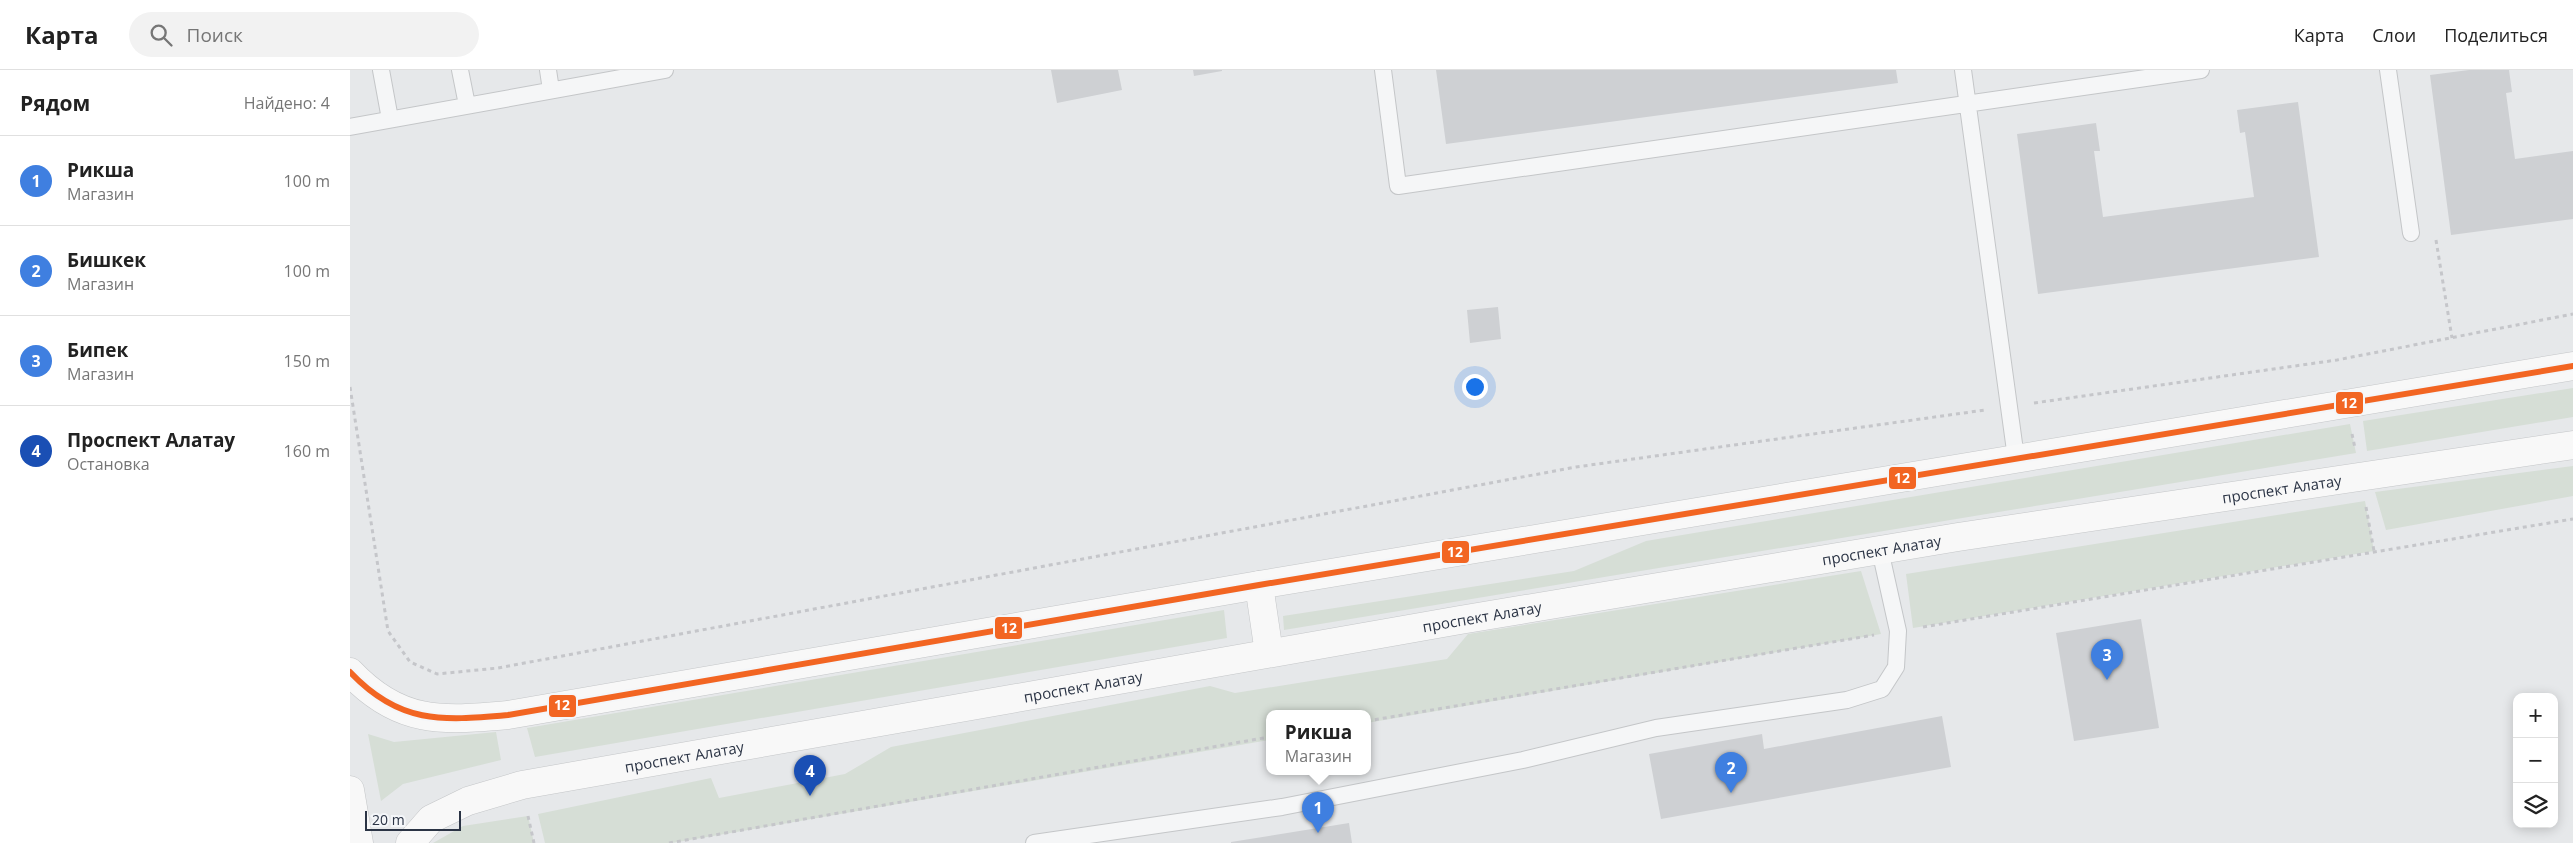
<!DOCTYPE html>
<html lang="ru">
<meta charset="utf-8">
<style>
body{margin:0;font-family:"Open Sans",sans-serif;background:#f2f2f2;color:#222}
.controls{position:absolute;right:15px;bottom:15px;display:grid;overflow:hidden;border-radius:10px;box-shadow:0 2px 12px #0003}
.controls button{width:45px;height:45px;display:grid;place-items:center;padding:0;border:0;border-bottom:1px solid #e0e0e0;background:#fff;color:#222;font:25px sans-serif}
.scale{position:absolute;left:15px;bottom:12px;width:96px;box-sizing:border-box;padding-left:5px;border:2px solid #2b3445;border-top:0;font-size:14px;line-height:18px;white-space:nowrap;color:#2b3445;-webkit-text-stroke:4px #f4f6f9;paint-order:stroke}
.you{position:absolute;left:1124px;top:316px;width:18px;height:18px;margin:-12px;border:4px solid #fff;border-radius:50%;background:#1a73e8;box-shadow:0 0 0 8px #1a73e833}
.badge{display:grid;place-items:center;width:32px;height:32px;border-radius:50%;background:#6c737f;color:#fff;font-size:16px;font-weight:700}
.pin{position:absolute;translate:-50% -41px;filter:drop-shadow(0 1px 2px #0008)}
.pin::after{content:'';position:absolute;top:26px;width:18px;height:15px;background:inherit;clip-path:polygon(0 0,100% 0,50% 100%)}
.popup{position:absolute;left:916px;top:640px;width:105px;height:65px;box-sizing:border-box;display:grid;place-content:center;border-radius:10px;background:#fff;filter:drop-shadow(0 1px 4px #0005);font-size:16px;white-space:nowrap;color:#767676}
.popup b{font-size:19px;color:#222}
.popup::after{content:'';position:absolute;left:50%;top:100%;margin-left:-10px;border:10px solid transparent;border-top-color:#fff}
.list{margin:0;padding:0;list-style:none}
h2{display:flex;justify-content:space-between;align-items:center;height:65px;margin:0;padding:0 20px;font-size:21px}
h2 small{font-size:16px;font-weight:400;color:#767676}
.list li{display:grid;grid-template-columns:32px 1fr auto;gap:15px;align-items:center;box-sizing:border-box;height:90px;padding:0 20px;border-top:1px solid #e0e0e0}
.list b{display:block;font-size:19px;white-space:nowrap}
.list p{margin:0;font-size:16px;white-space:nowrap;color:#767676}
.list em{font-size:16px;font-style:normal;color:#767676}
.icon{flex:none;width:28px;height:28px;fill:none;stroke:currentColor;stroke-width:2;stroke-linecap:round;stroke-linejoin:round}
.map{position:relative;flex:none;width:2223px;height:773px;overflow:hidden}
header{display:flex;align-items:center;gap:30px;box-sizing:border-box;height:70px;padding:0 25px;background:#fff;border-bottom:1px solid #e0e0e0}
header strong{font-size:24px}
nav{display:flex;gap:28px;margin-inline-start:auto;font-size:18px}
.search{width:350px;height:45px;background:#f2f2f2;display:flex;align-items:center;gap:12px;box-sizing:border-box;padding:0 18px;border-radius:28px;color:#767676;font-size:19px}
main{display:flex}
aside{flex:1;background:#fff}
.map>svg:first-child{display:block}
</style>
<header>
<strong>Карта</strong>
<div class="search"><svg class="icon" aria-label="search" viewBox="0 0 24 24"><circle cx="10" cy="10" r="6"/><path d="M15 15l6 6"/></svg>Поиск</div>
<nav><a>Карта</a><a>Слои</a><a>Поделиться</a></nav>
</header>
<main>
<aside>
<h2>Рядом<small>Найдено: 4</small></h2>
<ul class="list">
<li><span class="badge" style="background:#3f7fe0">1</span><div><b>Рикша</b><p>Магазин</p></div><em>100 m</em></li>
<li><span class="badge" style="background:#3f7fe0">2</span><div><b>Бишкек</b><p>Магазин</p></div><em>100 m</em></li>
<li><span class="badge" style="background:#3f7fe0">3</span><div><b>Бипек</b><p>Магазин</p></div><em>150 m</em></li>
<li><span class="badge" style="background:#1a4fb4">4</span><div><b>Проспект Алатау</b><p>Остановка</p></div><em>160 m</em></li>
</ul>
</aside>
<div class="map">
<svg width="2223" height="773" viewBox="0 0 2223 773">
<rect width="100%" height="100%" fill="#e6e8ea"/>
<!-- green -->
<path fill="#d6ded6" d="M2223,318V347L2017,381L2013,351Z
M2000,354L2006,383L934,560L933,546L1224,501L1296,471Z
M2223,396V426L2036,460L2025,422Z
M2015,431L2024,481L1563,558L1556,504Z
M1511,501L1531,564L1017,653V644H919V670L322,773H195L188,744L361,708L369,728L495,704L541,677L860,616L885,623L1097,589L1118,564Z
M874,540L877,568L185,687L177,658Z
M146,662L151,690L53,714L31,731L18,664L44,672Z
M178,746L184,773H83L113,756Z"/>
<!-- building -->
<path fill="#ced0d3" d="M701,0H768L772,20L707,33Z
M843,0H872V1L844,6Z
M1086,0H1546L1548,13L1096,74Z
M2119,0H2159L2162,22L2156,23L2165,89L2223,81V149L2101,165L2080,5Z
M1948,32L1969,187L1688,224L1667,64L1746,53L1750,81H1744L1753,147L1904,127L1895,62L1890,63L1887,40Z
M1148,237L1151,269L1120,273L1117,240Z
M1791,549L1809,658L1724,671L1706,563Z
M1592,646L1601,697L1311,749L1299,684L1412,664L1414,679Z
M999,753L1002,773H881V772Z"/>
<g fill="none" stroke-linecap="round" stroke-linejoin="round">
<!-- lane casing -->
<g stroke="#c4c6c8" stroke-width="18">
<path id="lane" d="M31,0L40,49
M110,0L117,35
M198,0L201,20
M1033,0L1048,116L1851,0
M1613,0L1666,388
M2038,0L2061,163
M0,57L315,0
M684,773L932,737L1173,690L1306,658L1497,630L1532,619L1546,597L1548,561L1530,480"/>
</g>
<!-- secondary casing -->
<g stroke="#c4c6c8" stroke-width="29">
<g id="secondary">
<path d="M909,515L919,583"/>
<path d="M0,602C49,654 91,651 158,645L909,515L2223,296"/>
<path d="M0,720L9,773"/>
<path id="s1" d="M60,773L81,749L118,731L172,715L1110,550L1608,467L2223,375"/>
</g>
</g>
<!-- path -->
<path stroke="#c5c6ca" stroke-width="3" stroke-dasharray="4 4" stroke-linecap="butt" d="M2086,170L2102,268
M0,317L38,561L60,592L87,604L148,598L1226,397L1635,340
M1684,333L1987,290L2223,244
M2002,364L2005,378
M2016,437L2024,481
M1573,557L2223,449
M1017,651L1524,565
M178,746L184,773
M319,773L919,667"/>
<!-- lane -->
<use href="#lane" stroke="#f5f6f7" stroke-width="16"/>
<!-- secondary -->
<use href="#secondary" stroke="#f8f8f8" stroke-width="28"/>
<!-- bus-1 casing -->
<g stroke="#f4f6f9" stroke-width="10">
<path id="bus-1" d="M0,602C49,654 91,651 158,645L909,515L2223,296"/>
</g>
<!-- bus-1 -->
<use href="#bus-1" stroke="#f26522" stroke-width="6"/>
</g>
<g text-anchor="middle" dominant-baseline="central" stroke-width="5" stroke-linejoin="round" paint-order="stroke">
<!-- street labels -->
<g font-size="15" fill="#2b3445" stroke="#f4f6f9">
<text stroke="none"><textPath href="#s1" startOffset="1914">проспект Алатау</textPath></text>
<text stroke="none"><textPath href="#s1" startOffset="1509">проспект Алатау</textPath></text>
<text stroke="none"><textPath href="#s1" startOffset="1104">проспект Алатау</textPath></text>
<text stroke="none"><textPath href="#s1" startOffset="699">проспект Алатау</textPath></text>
<text stroke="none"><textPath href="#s1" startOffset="294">проспект Алатау</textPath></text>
</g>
</g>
<g stroke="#f4f6f9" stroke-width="2">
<rect x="1985" y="321" width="29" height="24" rx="5" fill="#f26522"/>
<rect x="1538" y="396" width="29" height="24" rx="5" fill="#f26522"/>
<rect x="1091" y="470" width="29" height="24" rx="5" fill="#f26522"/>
<rect x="644" y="546" width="29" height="24" rx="5" fill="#f26522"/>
<rect x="198" y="624" width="29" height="24" rx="5" fill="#f26522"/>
</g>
<g font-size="14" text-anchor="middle" font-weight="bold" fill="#fff">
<text x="1999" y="338">12</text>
<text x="1552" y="413">12</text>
<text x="1105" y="487">12</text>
<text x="659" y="563">12</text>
<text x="212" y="640">12</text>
</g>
</svg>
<div class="controls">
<button>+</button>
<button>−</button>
<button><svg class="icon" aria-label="layers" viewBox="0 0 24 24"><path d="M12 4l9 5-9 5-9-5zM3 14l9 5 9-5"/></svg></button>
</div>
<div class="scale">20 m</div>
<div class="you"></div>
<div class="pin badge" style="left:968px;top:763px;background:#3f7fe0">1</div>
<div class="popup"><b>Рикша</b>Магазин</div>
<div class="pin badge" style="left:1381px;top:723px;background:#3f7fe0">2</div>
<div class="pin badge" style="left:1757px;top:610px;background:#3f7fe0">3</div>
<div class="pin badge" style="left:460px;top:726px;background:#1a4fb4">4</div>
</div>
</main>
